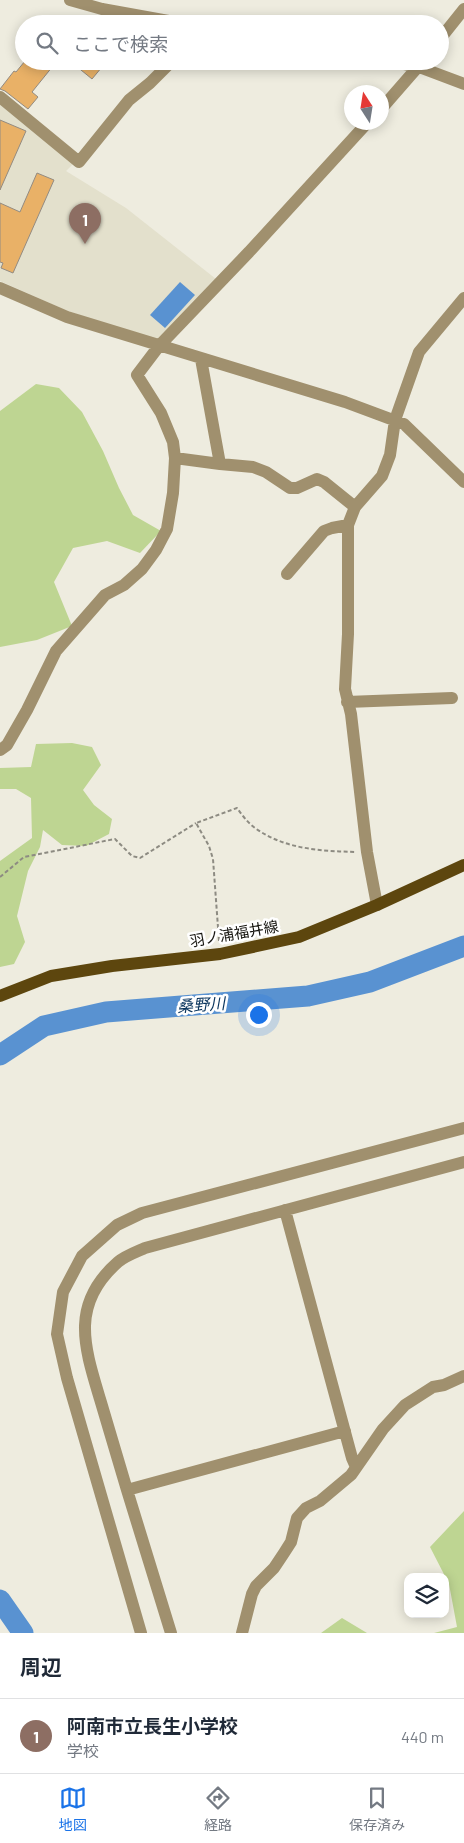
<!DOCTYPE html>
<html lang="ja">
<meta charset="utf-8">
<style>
body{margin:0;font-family:Barlow,"Noto Sans JP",sans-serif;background:#f6f6f7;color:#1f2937}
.controls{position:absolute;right:15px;bottom:15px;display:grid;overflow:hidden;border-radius:10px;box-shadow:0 2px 12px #0003}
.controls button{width:45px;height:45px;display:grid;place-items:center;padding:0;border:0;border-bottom:1px solid #e0e1e3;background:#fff;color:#1f2937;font:25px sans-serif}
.compass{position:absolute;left:344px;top:85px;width:45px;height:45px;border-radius:50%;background:#fff;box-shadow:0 2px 12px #0003;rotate:348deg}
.you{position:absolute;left:258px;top:1014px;width:18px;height:18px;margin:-12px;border:4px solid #fff;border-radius:50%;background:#1a73e8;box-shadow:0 0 0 8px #1a73e833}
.badge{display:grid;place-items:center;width:32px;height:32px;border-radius:50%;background:#1a73e8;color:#fff;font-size:16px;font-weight:700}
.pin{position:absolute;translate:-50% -41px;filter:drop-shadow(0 1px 2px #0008)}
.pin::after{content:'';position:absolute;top:26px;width:18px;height:15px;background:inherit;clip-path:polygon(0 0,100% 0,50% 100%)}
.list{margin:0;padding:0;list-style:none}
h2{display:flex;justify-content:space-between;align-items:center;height:65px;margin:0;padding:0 20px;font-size:21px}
h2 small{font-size:16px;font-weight:400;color:#747a83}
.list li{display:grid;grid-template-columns:32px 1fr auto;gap:15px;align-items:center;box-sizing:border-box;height:75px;padding:0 20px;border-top:1px solid #e0e1e3}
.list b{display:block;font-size:19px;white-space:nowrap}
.list p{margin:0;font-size:16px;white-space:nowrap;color:#747a83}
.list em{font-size:16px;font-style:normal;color:#747a83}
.icon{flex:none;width:28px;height:28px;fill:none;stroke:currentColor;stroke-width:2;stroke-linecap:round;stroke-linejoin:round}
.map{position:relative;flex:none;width:464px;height:1633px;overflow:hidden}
.search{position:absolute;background:#fff;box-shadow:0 2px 12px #0003;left:15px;right:15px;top:15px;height:55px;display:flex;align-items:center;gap:12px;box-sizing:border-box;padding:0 18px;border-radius:28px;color:#747a83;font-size:19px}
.sheet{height:140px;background:#fff}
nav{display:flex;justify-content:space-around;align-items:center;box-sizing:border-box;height:70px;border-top:1px solid #e0e1e3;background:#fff;font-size:14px;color:#747a83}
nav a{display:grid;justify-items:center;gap:2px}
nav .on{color:#1a73e8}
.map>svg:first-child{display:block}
</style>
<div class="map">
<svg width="464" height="1633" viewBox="0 0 464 1633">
<rect width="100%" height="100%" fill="#eeecdf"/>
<!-- built -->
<path fill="#e3e0cc" d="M0,102L75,162L66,171L126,208L216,279L163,337L154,342L63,309L0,281Z"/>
<!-- green -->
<path fill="#bed592" d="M36,384L59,388L82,412L103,451L119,488L133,515L161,531L140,553L107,541L73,548L54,582L72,626L37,640L0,647V411Z
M72,743L92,747L101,765L83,790L94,805L112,819L109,834L86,846L62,845L43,830L40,847L28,871L17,916L25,942L14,964L0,967V861L32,838L31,798L16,789H0V768L31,767L36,744Z
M464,1511V1633H434L457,1627L449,1584L430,1547Z
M342,1618L367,1633H321Z"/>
<!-- water -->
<path fill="#5992d1" d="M180,282L195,295L165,328L150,315Z"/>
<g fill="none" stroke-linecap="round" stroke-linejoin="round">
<!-- river -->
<path stroke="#5992d1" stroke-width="21" d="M0,1055L44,1026L106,1012L308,996L370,982L464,946
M0,1600L23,1633"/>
</g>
<!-- building -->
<path fill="#e9b167" stroke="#938b81" d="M25,61H57L32,92L38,97L28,109L5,91L0,89L14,71L16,72Z
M70,61H107L92,79Z
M0,120L26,131L0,190Z
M37,173L54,180L13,273L1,268L3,263L0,262V203L20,212Z"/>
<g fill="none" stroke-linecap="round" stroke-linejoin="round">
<!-- path -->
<path stroke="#8d8b82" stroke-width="2" stroke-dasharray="4 2.5" stroke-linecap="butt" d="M0,877L24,857L115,839L132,856L140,858L196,823
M219,941L213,859L209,846L196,823L237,808C242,815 248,823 255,828C284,849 320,851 355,852"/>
<!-- minor -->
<path stroke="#a0906e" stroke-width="12" d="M70,0L102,9L185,24
M440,39L464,9
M390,61L419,67L464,84
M0,97L79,162L129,100L150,83L172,61
M382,108L423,61
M0,288L67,317L345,402L404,424L464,482
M175,458L220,464L201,359
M220,464L253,467L266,472L290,488H297L317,479L324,482L355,507
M287,574L324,531L332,528L348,525
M347,702L452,698
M0,750L7,745L27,710L56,651L105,595L124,585L142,569L156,550L167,529L173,493L175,458L173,442L161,413L137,375L159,346L249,252L368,122
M377,905L367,852L351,714L345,689L348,634V525L355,507L382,476L390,455L395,420L419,352L464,298
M285,1210L352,1458L356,1467
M127,1490C118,1460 109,1429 100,1399C84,1346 70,1304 118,1262C125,1256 136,1252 145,1248L464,1162
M141,1633L67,1378L57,1334L63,1292L82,1256L117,1225L142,1213L464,1128
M171,1633L127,1490L345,1431
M242,1633L252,1594L256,1586L274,1568L284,1553L291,1542L297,1518L306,1508L320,1501L351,1475L383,1429L405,1405L433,1387L444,1385L464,1376"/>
<!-- major -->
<path stroke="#5d460e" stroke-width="12" d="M0,996L51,976L112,966L220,954L299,937L377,905L464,865"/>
</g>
<g text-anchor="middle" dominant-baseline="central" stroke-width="5" stroke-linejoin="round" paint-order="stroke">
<!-- street labels -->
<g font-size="15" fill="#171611" stroke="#fff">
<text transform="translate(234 933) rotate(-10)">羽ノ浦福井線</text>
</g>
<!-- water labels -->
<g font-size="16" font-style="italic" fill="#09345d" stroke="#fff">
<text transform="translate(201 1004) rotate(-4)">桑野川</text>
</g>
</g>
</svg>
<div class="controls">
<button><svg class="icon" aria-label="layers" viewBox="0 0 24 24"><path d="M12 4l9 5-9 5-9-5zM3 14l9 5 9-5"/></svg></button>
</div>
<svg class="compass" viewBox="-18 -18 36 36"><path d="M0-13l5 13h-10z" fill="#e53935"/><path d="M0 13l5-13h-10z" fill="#747a83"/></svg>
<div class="you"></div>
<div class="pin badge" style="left:85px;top:244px;background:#8d6e63">1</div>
<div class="search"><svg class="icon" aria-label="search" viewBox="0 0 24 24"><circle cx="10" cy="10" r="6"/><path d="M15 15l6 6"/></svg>ここで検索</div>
</div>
<section class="sheet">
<h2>周辺<small></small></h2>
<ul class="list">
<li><span class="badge" style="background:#8d6e63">1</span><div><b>阿南市立長生小学校</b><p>学校</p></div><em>440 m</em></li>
</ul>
</section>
<nav>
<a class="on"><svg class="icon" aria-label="map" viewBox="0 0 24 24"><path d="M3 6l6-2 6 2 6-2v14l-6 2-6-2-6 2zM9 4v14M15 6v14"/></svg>地図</a>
<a><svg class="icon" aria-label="directions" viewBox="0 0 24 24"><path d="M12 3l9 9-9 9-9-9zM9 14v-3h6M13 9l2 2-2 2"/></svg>経路</a>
<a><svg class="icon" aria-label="saved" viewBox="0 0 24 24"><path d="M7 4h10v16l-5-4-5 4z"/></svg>保存済み</a>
</nav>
